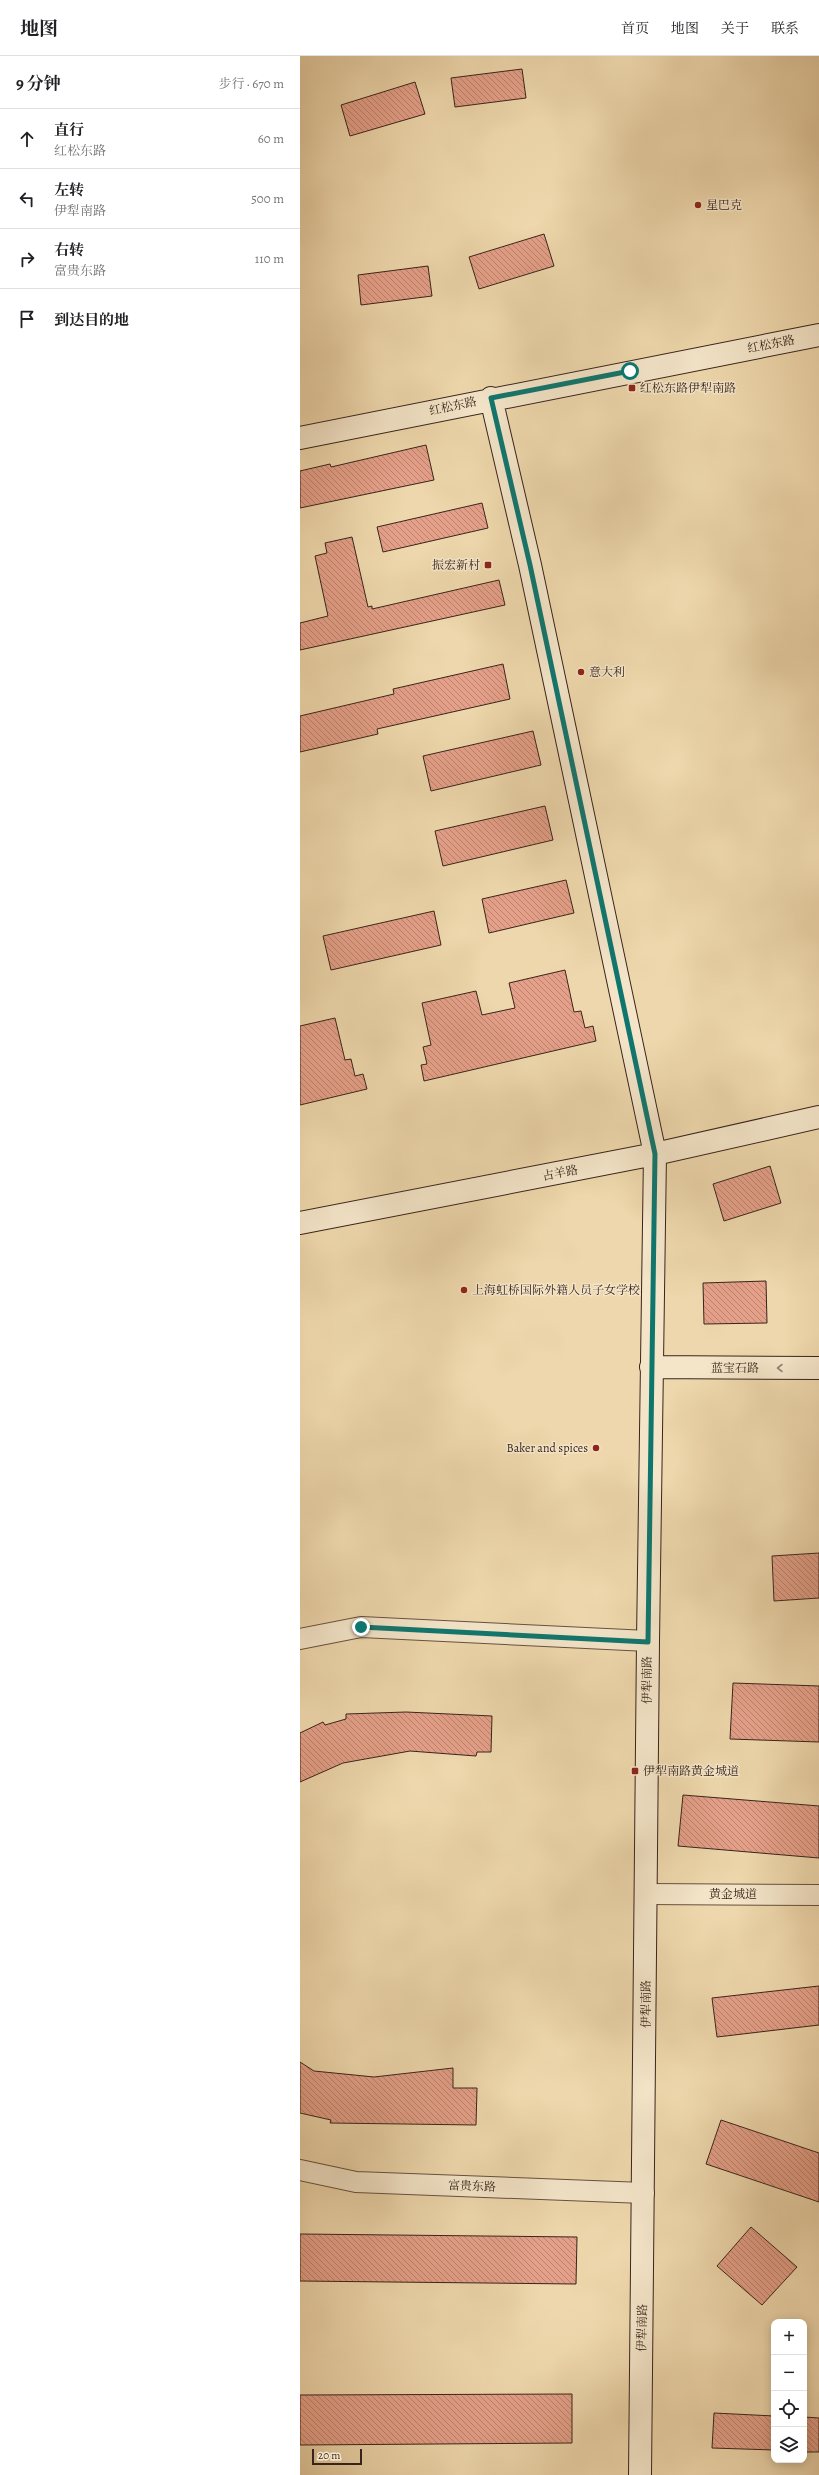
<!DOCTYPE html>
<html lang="zh">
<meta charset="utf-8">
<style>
body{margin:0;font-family:Alegreya,"Noto Serif SC",serif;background:#f6f6f6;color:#202124}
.controls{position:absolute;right:12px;bottom:12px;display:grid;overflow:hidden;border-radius:8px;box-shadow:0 2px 10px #0003}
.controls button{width:36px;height:36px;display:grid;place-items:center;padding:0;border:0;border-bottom:1px solid #e0e0e0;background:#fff;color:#202124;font:20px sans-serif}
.scale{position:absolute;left:12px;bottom:10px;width:50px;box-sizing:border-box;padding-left:4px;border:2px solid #38241b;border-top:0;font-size:11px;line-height:14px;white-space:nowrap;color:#38241b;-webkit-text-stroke:3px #f4e5c9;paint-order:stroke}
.stop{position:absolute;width:12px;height:12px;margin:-9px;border:3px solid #0f766e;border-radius:50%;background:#fff}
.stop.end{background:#0f766e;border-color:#fff;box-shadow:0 1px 4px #0008}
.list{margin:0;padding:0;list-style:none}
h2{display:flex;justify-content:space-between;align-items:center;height:52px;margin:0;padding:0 16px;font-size:17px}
h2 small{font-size:13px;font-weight:400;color:#757577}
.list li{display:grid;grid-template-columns:26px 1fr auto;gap:12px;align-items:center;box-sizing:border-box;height:60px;padding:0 16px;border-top:1px solid #e0e0e0}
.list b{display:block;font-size:15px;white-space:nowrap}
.list p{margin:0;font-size:13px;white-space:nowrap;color:#757577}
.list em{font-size:13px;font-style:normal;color:#757577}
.icon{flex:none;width:22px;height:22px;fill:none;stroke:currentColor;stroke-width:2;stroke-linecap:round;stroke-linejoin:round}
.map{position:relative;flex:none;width:519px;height:2419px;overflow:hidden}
header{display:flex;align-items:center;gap:24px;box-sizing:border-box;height:56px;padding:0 20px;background:#fff;border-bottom:1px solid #e0e0e0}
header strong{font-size:19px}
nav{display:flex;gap:22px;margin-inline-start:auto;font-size:14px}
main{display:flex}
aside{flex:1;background:#fff}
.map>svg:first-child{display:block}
</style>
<header>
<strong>地图</strong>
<nav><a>首页</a><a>地图</a><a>关于</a><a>联系</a></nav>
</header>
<main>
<aside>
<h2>9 分钟<small>步行 · 670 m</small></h2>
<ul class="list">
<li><svg class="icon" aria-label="ahead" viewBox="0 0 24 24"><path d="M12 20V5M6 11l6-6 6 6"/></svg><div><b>直行</b><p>红松东路</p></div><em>60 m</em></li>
<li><svg class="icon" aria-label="left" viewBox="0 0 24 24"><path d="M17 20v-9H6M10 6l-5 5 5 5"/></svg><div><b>左转</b><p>伊犁南路</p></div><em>500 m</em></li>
<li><svg class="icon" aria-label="right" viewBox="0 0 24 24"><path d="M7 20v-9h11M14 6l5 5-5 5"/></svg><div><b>右转</b><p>富贵东路</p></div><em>110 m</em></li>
<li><svg class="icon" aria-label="arrive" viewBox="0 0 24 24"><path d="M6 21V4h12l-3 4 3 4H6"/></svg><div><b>到达目的地</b></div></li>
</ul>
</aside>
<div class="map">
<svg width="519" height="2419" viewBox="0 0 519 2419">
<defs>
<pattern id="building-back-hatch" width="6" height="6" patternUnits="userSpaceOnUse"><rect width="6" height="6" fill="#e5a089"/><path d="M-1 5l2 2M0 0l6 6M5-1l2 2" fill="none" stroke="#bb826f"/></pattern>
</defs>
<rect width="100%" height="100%" fill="#eed7ac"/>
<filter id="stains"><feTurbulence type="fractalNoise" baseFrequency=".005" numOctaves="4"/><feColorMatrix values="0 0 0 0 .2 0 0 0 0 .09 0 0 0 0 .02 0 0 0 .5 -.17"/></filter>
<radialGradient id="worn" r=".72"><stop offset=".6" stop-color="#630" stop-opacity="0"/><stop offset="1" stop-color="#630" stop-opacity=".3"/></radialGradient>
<!-- building -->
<path fill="url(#building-back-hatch)" stroke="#38241b" d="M222,13L226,42L155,51L151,22Z
M115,26L125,58L50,80L41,49Z
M244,178L254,210L179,233L169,201Z
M128,210L132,240L61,249L58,219Z
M126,389L134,424L0,452V415L30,408L31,411Z
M182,447L188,472L83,496L77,471Z
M52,481L68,551L72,550V553L199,524L205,549L0,594V567L28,560L15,500L27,497L25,487Z
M203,608L210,643L77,673L78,678L0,696V660L94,638L93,633Z
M233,675L241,709L131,735L123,700Z
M245,750L253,784L143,810L135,775Z
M266,824L274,857L189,877L182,843Z
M134,855L141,889L31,914L23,880Z
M265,914L274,956L281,955L285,972L293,970L296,985L124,1025L121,1009L127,1008L123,991L131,989L122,947L176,935L182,959L215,952L209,927Z
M35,962L45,1004L51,1003L55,1020L63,1018L67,1033L0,1049V970Z
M470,1110L481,1147L424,1165L413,1128Z
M466,1225L467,1267L404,1268L403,1227Z
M519,1497V1542L474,1545L472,1500Z
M433,1627L519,1630V1686L430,1683Z
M106,1656L192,1660L191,1696H177L176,1700L110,1695L43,1707L0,1726V1677L23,1666L25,1669L46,1663V1658Z
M383,1739L519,1750V1802L378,1790Z
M519,1930V1969L417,1981L412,1942Z
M0,2006L14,2015L74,2021L153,2012V2032H177L176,2069L30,2067L31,2064L0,2057Z
M421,2064L519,2097V2146L406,2108Z
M451,2171L497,2211L462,2249L417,2210Z
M0,2178L277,2181L276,2228L0,2225Z
M272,2338V2387L0,2389V2339Z
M414,2357L474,2360V2394L412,2392Z
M504,2361L519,2362V2396H504Z"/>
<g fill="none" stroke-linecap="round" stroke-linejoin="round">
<!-- street casing -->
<g stroke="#66513f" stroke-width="22">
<path id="street" d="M0,1583L61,1571L348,1585
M346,1838L519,1839
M0,2114L56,2126L344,2137"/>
</g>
<!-- secondary casing -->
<g stroke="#38241b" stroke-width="24">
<path id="secondary" d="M191,342L230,509L355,1098L348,1585L340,2419
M0,382L519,279
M0,1167L355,1098L519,1061
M351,1311L519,1312"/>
</g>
<!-- street -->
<use href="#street" stroke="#f4e5c9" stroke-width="20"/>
<!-- secondary -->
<use href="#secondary" stroke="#f4e5c9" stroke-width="22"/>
</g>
<!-- one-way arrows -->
<defs><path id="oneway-chevron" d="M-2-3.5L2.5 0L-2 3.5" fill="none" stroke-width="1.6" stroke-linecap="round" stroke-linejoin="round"/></defs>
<use stroke="#968472" href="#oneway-chevron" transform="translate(480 1312) rotate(-180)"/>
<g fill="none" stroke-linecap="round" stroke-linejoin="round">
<!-- route -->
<path stroke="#0f766e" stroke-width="5" d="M61,1571L348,1586L355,1098L230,509L191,342L330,315"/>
</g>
<!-- markers -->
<g fill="#8f2418" stroke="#f4e5c9" stroke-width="1.5">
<circle cx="398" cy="149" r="4"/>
<rect x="328" y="328" width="8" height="8" rx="2"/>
<rect x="184" y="505" width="8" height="8" rx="2"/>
<circle cx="281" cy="616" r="4"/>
<circle cx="164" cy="1234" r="4"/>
<circle cx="296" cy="1392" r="4"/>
<rect x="331" y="1711" width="8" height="8" rx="2"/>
</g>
<g text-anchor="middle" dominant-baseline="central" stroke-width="3" stroke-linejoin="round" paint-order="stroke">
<!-- poi labels -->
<g font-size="12" fill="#38241b" stroke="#f4e5c9" text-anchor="start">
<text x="406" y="149">星巴克</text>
<text x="340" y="332">红松东路伊犁南路</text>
<text x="180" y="509" text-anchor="end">振宏新村</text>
<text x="289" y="616">意大利</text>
<text x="172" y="1234">上海虹桥国际外籍人员子女学校</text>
<text x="288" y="1392" text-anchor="end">Baker and spices</text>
<text x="343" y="1715">伊犁南路黄金城道</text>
</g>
<!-- street labels -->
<g font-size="12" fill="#38241b" stroke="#f4e5c9">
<text transform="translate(471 288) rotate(-11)">红松东路</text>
<text transform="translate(153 350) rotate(-12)">红松东路</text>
<text transform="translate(260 1117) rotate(-11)">古羊路</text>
<text x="435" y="1312">蓝宝石路</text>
<text transform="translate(347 1624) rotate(-90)">伊犁南路</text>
<text x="433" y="1838">黄金城道</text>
<text transform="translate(346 1948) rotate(-90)">伊犁南路</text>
<text transform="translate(172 2130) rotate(2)">富贵东路</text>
<text transform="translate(342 2272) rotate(-89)">伊犁南路</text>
</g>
</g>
<rect width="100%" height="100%" filter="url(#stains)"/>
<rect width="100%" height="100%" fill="url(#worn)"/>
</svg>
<div class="controls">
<button>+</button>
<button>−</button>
<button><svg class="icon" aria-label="locate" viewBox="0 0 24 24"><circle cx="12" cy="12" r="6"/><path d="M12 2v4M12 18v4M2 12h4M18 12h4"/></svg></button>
<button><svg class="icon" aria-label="layers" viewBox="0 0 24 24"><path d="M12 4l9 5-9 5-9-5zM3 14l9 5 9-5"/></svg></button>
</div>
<div class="scale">20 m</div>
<div class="stop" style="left:330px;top:315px"></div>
<div class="stop end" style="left:61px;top:1571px"></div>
</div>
</main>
